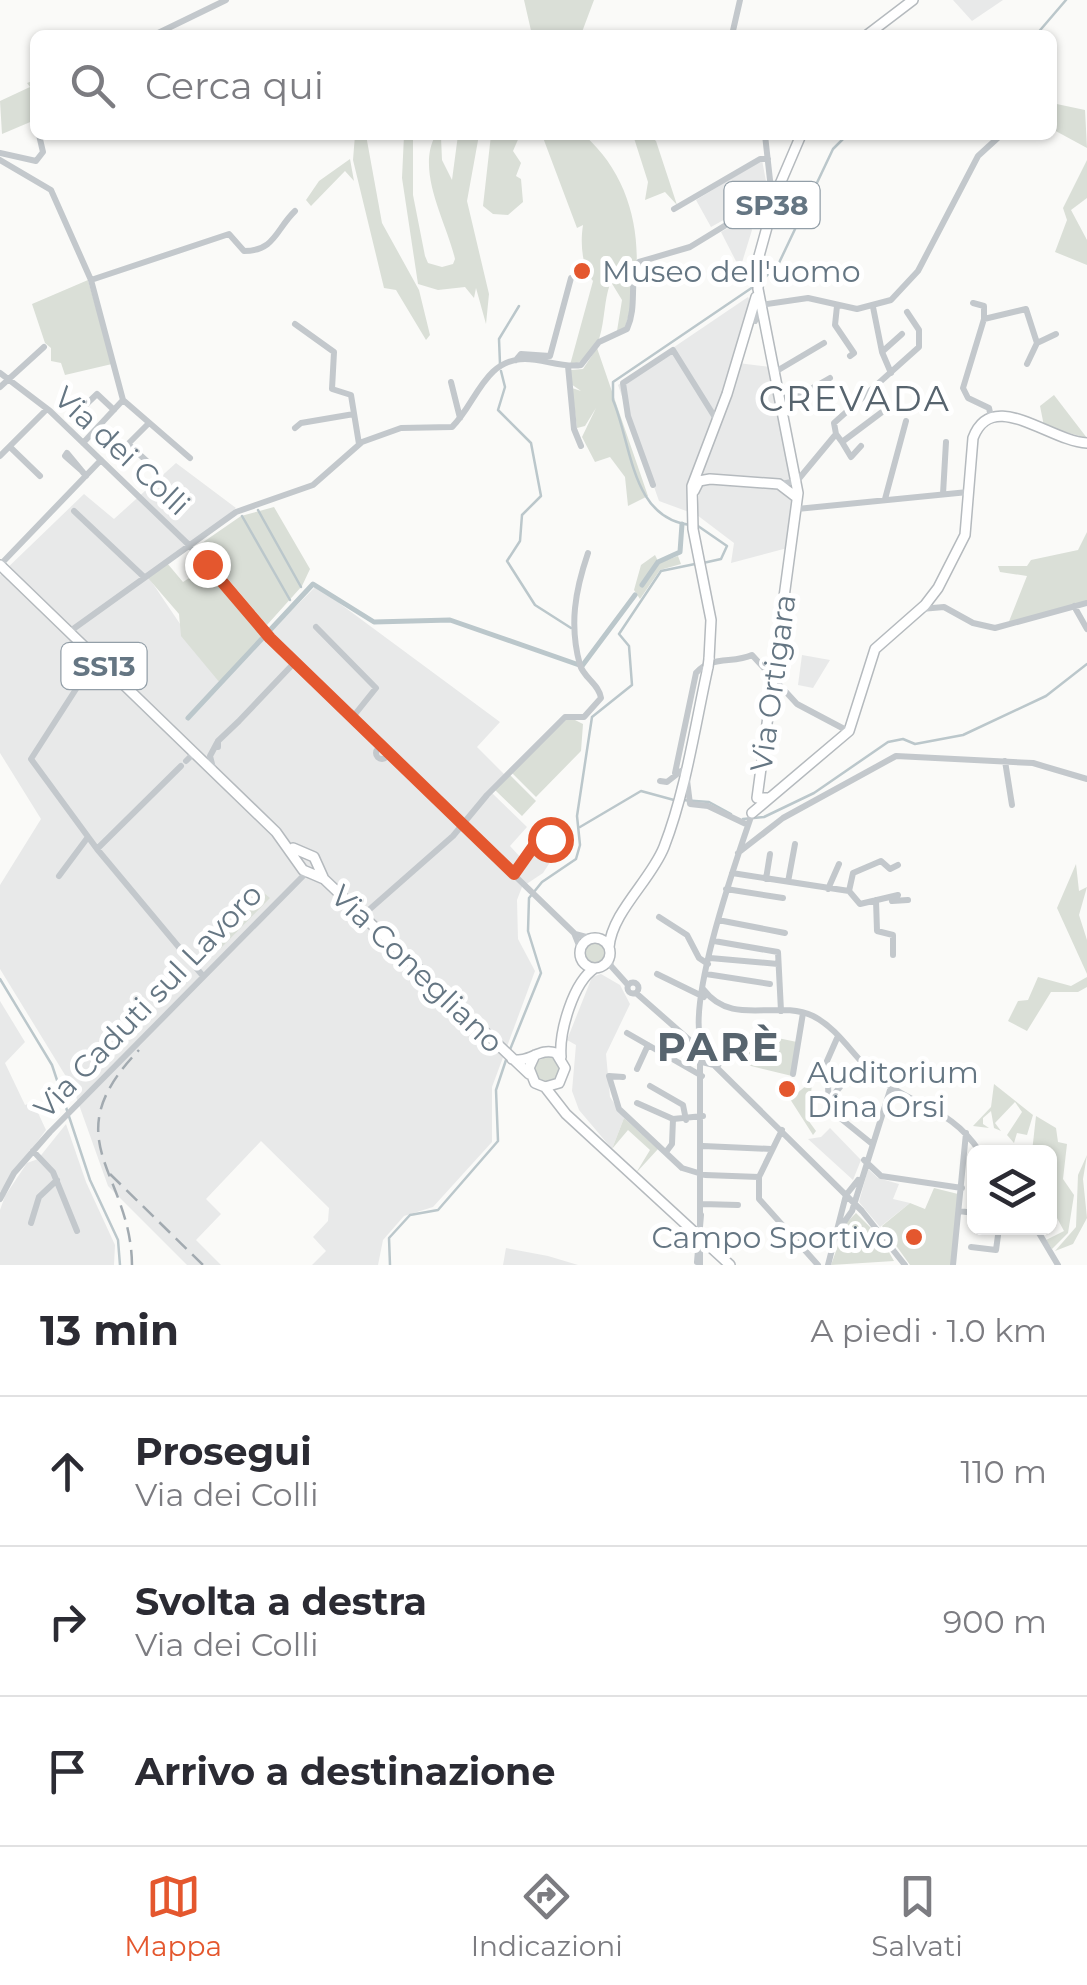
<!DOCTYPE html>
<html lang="it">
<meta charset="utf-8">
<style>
body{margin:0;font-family:Montserrat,sans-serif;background:#f2f2f3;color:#2b2b33}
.controls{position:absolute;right:30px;bottom:30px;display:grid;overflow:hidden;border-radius:15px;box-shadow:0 2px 8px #0004}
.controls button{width:90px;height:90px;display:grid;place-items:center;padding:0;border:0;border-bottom:2px solid #e1e1e2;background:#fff;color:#2b2b33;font:50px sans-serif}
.stop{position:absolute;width:30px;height:30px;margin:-22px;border:8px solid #e4572e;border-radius:50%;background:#fff}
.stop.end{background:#e4572e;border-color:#fff;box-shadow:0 2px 10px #0008}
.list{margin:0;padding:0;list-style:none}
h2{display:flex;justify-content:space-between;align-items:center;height:130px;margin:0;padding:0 40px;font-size:42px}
h2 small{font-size:32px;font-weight:400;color:#7c7c81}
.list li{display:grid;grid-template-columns:65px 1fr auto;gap:30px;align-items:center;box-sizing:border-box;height:150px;padding:0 40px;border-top:2px solid #e1e1e2}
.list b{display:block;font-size:38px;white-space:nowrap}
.list p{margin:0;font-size:32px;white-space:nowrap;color:#7c7c81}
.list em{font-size:32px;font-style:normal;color:#7c7c81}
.icon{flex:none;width:55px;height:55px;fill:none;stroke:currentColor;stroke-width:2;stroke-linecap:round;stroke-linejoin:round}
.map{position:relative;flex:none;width:1087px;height:1265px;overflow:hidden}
.search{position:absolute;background:#fff;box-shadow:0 2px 8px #0004;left:30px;right:30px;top:30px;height:110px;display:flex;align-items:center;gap:25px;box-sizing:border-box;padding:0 35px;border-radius:15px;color:#7c7c81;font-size:38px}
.sheet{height:580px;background:#fff}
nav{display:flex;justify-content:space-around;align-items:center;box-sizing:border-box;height:140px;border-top:2px solid #e1e1e2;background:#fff;font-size:28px;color:#7c7c81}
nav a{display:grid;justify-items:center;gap:5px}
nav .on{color:#e4572e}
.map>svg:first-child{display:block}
</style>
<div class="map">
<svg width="1087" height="1265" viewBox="0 0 1087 1265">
<rect width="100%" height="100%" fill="#fafaf8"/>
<!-- built -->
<path fill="#e8e9e9" d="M953,0H1003L972,21Z
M762,160L768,192L763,198L711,227L696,200Z
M745,218L752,230L740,269L721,232Z
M748,297L754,308L738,363L771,367L796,498L791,547L731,563L734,543L697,515L700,483L689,512L659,501L618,385Z
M176,463L236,508L149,578L220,683L316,586L500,722L477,747L505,775L492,793L527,827L510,846L523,860L539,841L547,839L560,847L543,873L522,887L517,900L518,939L535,971L492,1087V1142L433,1207L404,1216L383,1240L378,1265H312L326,1251L313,1237L328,1221L329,1208L261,1141L206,1199L221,1214L196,1240L221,1265H187L108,1186L73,1088L0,969V885L41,819L0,753V575L84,494L114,519Z
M802,655L830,660L813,688L798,685Z
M601,974L620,985L630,1004L606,1054L610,1097L624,1118L612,1149L579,1110L572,1091L576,1045L567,1040L592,977Z
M0,1001L25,1042L5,1063L25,1105L33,1102L46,1130L0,1192Z
M66,1124L86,1182L115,1245L114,1265H0V1210L5,1196L27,1163L38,1159Z
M830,1128L861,1160L853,1180L808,1139L821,1137Z
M868,1169L878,1178L899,1184L893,1199L910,1203L880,1227L859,1202Z
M506,1248L548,1256L578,1265H503Z"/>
<!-- green -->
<path fill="#dadfd7" d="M524,0H594L582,32L598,35H532Z
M35,80V120L2,134L0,101L30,87L27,83Z
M1052,103L1085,110L1087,148L1052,129Z
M355,135H366L382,223L419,290L430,335L426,340L396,290L384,288L353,160Z
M404,135H413V195L425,256L428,263L442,267L453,264L455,259C447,223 416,173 435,136L441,137L442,160L452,180L458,135H479L467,201L489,294L486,324L476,288L474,298L465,287L438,290L418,284L402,178Z
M491,135H520L513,151L521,163L516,176L521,179L523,202L508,215L493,214L483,206Z
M542,135H584C640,184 648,263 624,330L617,331L622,300L611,282C599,309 611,357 570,365L593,281C582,267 580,244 583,225L577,228Z
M633,135H649L656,141L677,205L665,192L645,200L648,182Z
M350,159L354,181L345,171L311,206L306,200L319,181Z
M1087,160V198L1071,210L1087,240V265L1055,252L1067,220L1063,208Z
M88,280L112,364L65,375L61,363L51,361V348L45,343L32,304Z
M597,348L648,496L628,506L625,477L610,457L595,462L582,437L596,408L585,426L577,428L572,388L581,391L571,384V370L583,369Z
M1054,395L1087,438L1044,426L1040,406Z
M274,507L310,569L302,586L267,625L199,545L241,516Z
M1087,532V601L1008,624L1027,576L1000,572L998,566H1027L1031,560L1078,550Z
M655,555L659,563L678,556L681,564L660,570L640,599L634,590L641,565Z
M167,563L183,582L205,568L263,637L220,683L181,636L179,614L148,578Z
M569,717L583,724L581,751L536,797L511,772Z
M510,775L536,801L522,816L495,790Z
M1076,864L1079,891L1087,887L1079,915L1087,940V974L1057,908Z
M264,893L270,898L221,948L213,940L254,897Z
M583 953a12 12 0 1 1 24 0a12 12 0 1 1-24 0Z
M1038,977L1071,986L1087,977V987L1078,992H1051L1027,1031L1008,1021L1018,1001L1028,1000Z
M754,1033L797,1042L792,1076L747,1065L749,1053L743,1064L737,1061L743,1049L750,1051Z
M551,1054L563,1069L554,1083L539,1082L532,1064Z
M994,1084L1033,1115L1027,1135L1017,1133L1014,1143L1007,1135L1022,1112L1015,1102L995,1123L1001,1131L994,1128L991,1111L983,1118V1124L989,1128L973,1126L991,1107Z
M807,1085H812L809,1108L814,1113L808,1120L816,1131L813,1135L790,1099Z
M1036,1116L1056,1128L1058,1142L1067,1144L1063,1179L1074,1195L1068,1233L1052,1249L1046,1240L1064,1231L1050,1205V1152H1032Z
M624,1118L658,1149L636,1173L650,1150L628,1130L612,1149Z
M1087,1155L1083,1179L1087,1218L1073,1244L1055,1251L1076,1227L1078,1175Z
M934,1188L958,1194L951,1265H910L882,1226L910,1203L925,1209Z
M856,1213L881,1238L894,1261L831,1265L846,1223Z"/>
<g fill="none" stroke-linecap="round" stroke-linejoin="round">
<!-- stream -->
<path stroke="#bbc7cb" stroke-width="2.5" d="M1036,35L1066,0
M763,279L778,265L833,149L847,135
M500,364L499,339L519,306
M501,371L505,387L498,410L531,443L541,496L522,515L520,541L507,561L535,605L571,628
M258,510L301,587
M242,516L290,600
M691,525C631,519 632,445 613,400V382L753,287
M698,526L727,546L721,559L703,563
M682,800L709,802L731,814
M743,819L764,817L814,793L888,742L903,739L915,744L963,735L1046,696L1087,664
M580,827L641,791L674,800
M0,979L52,1065L90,1180L118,1240L120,1265
M509,1052L541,973L528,931L529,898L542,882L576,859L580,845L577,816L592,717L632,685L629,646L619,634L661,571L695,564
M390,1265L389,1238L410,1215L438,1210L498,1141L496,1090L506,1060"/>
<!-- canal -->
<path stroke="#bbc7cb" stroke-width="5" d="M642,585L658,562L680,552L682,524
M188,718L313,584L374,622L450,620L582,666L635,595"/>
<!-- major casing -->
<g stroke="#b5babe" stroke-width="12">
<path id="major" d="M867,35L913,0
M694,491L699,481L710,479L779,484L796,497
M0,565L276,832L303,870L324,879L529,1074
M709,659L711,620L693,529L692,486L727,394L756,297
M768,798H757L798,493L758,289L759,256L777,191L801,135
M752,813L849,731L875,649L925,605L938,588L965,535L973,438C992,387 1049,441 1087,443
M293,848L314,857L323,877
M580 953a15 15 0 1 1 30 0a15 15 0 1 1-30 0Z
M609,947C612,912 651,880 664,847C686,790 695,726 708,667
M561,1057C559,1032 573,982 595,968
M512,1059C529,1064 539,1047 556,1053L565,1068L559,1083L545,1087L535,1083L529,1068L535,1055
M545,1087L566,1114L730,1265"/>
</g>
<!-- minor -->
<path stroke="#c3c8cc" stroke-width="6" d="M154,35L226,0
M732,35L740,0
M0,153L36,161L43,152L39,135
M0,160L51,190L91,280
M674,209L760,159H768
M973,303L984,306V318
M837,306L835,325L854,353L850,356
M873,307L882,352L891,373
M755,321L760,305L808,298L857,309L891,300L918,271L978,156L1001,135
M295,324L334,352L332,389L351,395L359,444
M883,351L902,334
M516,360L521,354L550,356L571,278
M1027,364L1037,343
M568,366L574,429L581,446
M775,372L824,343
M0,373L50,411L189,545L270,638L382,747
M451,382L460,418
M0,387L44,347
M123,400L190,458
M781,406L830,378
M75,415L97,394L114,410
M991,417L989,408L968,398L963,388L984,319L1026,309L1037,343L1056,334
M149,423L128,444L150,464
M295,428L301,423L354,414
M836,434L834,423L919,347V330L907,312
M836,434L842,442L882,412
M842,442L851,457L861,446
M83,443L123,400L91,280L229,234L244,251C275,251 276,229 295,211
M10,447L40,476
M0,456L47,409
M82,471L65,456L67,453L86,476
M781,484L797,481L836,434
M653,485L628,416L623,383L673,350L716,419
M943,494L946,442
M885,499L906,421
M797,509L968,492
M74,511L144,577
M0,565L101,460
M1074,606L1087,629
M921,609L944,607L973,623L995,628L1087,603
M316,627L376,688L352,718
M69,632L236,512L313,485L362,442L401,428L452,427C476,404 484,359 525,359C544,359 562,368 581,365L599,342L627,329C638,305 628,280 639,262L690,247L767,200L771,189L765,135
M96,658L31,759L97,849L203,976
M238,722L295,662
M218,741L239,721
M376 753a6 6 0 1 1 12 0a6 6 0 1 1-12 0Z
M388,753L574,933L580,948
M186,761L194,753
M1005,761L1012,805
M213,768L210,756L218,741V747
M686,772L690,804L708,806L748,825
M675,773L696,673C711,655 733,664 752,655L797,704L848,731
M660,781L667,782L681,771
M97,849L181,766
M738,853L783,818L896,756L1033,763L1087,779
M732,873L849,891L860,904L898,895
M514,874L539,840L550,839
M59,876L88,837
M766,879L770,854
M788,882L795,844
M726,889L783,898
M828,889L839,864
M849,891L853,873L881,861L890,869L898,865
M876,900L877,931L893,935V955
M892,901L908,900
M362,916L453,836L487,795L565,717H584L601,698C599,684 584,678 580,665C569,625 575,591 588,553
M659,917L687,935L699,958L708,964
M718,920L785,933
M575,934L590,938
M714,941L778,952L781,1011
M609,956L611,966L628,985
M710,958L778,964
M657,974L704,997
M706,974L770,984
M627.5 988a5.5 5.5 0 1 1 11 0a5.5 5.5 0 1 1-11 0Z
M704,990C732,1027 777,999 813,1016C841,1030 856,1062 881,1080C919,1109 951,1108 980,1152
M636,993L694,1044L702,1062L714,1065L862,1211L905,1265
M627,1033L702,1076
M838,1036L827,1061L829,1109L871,1143
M719,1064C713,1059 707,1054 703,1047C683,1009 738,855 753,811
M637,1069L648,1045
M793,1074L803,1013
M623,1077L609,1076L619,1109L682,1168L705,1175L759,1177
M650,1086L683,1105L686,1120
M637,1103L673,1119
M827,1103L848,1077
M782,1130L759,1177V1199L818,1265
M703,1146L771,1149
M33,1151L53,1172L77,1231
M666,1152L672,1144L673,1119L703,1116
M864,1160L881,1176L962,1188
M0,1199L14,1173L50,1132L306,873
M702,1204L738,1205
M959,1211L974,1213
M31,1223L39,1197L57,1180
M842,1225L852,1211L891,1087
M1036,1228L1058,1265
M971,1247L996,1250L999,1228
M697,1262L701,1215
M700,1265V1061
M828,1265L846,1195L858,1180
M953,1265L966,1133"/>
<!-- major -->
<use href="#major" stroke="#fff" stroke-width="9"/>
<!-- rail -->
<path stroke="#a2aab0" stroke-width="2.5" stroke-dasharray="15 8" stroke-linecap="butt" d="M110,1174L203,1265
M132,1265C131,1171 52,1140 139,1050"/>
<!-- major-bridge casing -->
<g stroke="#b5babe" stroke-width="12" stroke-linecap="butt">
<path id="major-bridge" d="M708,667L709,659"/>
</g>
<!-- major-bridge -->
<use href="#major-bridge" stroke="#fff" stroke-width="9"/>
</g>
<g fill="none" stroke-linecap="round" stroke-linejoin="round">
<!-- route -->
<path stroke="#e4572e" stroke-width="12" d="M207,564L270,638L514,874L538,840L550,839"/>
</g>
<!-- markers -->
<g fill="#e4572e" stroke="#fff" stroke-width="4">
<circle cx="582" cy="271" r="10"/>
<circle cx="787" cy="1089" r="10"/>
<circle cx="914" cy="1237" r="10"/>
</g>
<g text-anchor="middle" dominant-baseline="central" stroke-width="10" stroke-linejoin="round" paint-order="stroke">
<!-- shield labels -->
<g fill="#fff" stroke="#939fa8" stroke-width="2.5">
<rect x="724.5" y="182" width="95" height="46" rx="8"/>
<rect x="61.5" y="643" width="85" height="46" rx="8"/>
</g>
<g font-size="28" font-weight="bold" fill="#657683">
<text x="772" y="205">SP38</text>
<text x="104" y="666">SS13</text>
</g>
<!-- poi labels -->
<g font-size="30" fill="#657683" stroke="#fff" text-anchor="start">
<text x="602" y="271">Museo dell'uomo</text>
<text x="807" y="1072">Auditorium<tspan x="807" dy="34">Dina Orsi</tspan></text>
<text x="894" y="1237" text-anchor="end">Campo Sportivo</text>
</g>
<!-- street labels -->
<g font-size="30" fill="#657683" stroke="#fff">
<text transform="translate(122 451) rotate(43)">Via dei Colli</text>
<text transform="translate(773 683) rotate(-82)">Via Ortigara</text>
<text transform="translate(417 969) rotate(44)">Via Conegliano</text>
<text transform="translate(148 1001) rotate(-46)">Via Caduti sul Lavoro</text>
</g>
<!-- quarter labels -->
<g font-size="35" letter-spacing="2.5" fill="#57646e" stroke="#fff">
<text x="855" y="398">CREVADA</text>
</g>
<!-- district labels -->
<g font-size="40" font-weight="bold" letter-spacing="2.5" fill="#57646e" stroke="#fff">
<text x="719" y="1046">PARÈ</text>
</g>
</g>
</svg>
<div class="controls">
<button><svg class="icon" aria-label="layers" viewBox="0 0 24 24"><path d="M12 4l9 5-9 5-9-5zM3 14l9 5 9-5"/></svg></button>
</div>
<div class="stop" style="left:550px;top:839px"></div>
<div class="stop end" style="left:207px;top:564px"></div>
<div class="search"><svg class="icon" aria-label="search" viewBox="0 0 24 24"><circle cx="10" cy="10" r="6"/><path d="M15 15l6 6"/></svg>Cerca qui</div>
</div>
<section class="sheet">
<h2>13 min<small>A piedi · 1.0 km</small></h2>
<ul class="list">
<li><svg class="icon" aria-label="ahead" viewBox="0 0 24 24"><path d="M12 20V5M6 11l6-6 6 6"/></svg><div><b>Prosegui</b><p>Via dei Colli</p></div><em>110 m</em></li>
<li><svg class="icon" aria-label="right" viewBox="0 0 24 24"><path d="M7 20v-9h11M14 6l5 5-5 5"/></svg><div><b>Svolta a destra</b><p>Via dei Colli</p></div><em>900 m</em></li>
<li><svg class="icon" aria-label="arrive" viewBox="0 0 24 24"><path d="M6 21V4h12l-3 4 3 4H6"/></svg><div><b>Arrivo a destinazione</b></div></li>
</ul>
</section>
<nav>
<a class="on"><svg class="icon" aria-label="map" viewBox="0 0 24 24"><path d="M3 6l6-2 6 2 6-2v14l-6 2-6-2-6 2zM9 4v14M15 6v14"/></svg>Mappa</a>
<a><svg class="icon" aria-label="directions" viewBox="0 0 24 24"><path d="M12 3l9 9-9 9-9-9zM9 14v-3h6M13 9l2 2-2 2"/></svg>Indicazioni</a>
<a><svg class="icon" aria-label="saved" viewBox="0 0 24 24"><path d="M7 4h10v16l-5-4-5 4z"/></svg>Salvati</a>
</nav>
